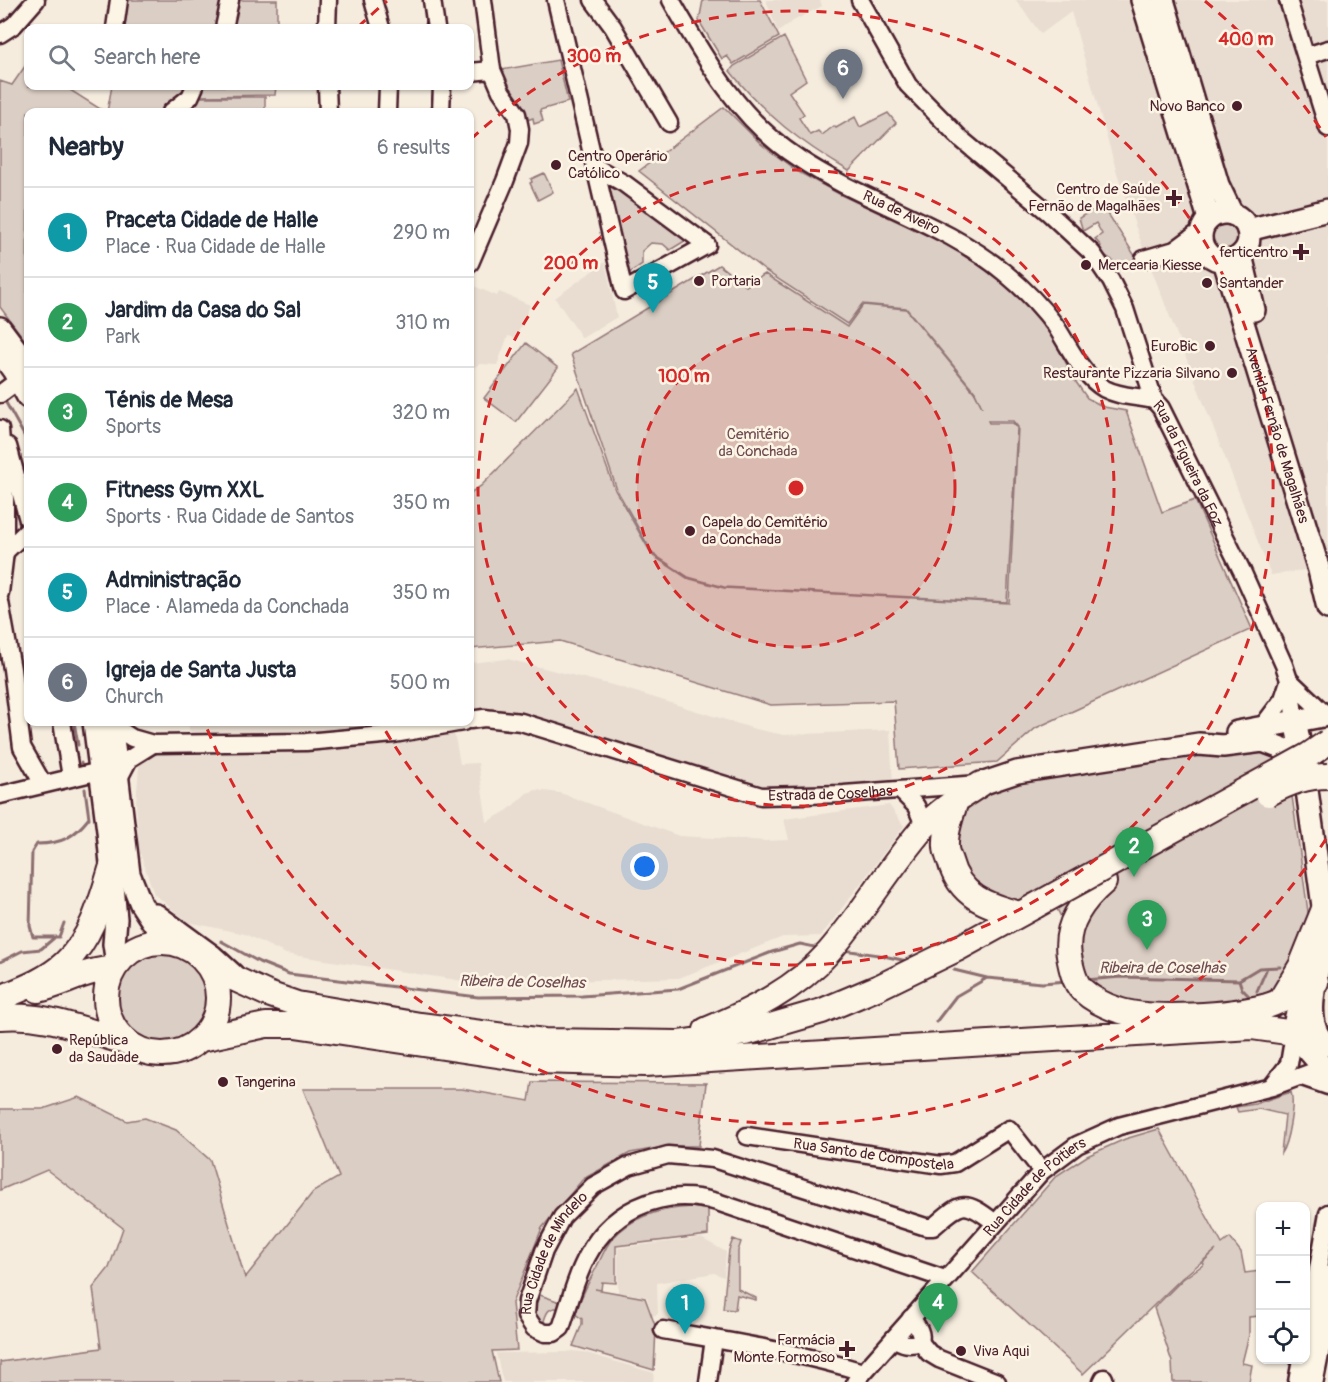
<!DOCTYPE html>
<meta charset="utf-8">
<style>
body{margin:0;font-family:Pangolin,sans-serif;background:#f2f2f3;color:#1f2937}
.controls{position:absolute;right:18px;bottom:18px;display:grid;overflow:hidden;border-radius:12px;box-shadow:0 2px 4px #0004}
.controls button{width:54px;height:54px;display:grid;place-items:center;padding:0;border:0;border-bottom:2px solid #e0e1e3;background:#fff;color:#1f2937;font:30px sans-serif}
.you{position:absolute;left:645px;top:867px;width:21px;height:21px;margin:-15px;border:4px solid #fff;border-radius:50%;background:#1a73e8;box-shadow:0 0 0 9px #1a73e833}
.badge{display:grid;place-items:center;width:39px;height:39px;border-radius:50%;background:#111827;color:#fff;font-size:20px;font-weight:700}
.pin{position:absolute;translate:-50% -50px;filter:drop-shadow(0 2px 3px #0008)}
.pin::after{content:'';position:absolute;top:32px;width:21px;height:18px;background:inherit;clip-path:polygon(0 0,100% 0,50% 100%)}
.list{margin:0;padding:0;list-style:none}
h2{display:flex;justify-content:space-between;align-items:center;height:78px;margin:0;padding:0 24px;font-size:26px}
h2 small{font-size:20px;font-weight:400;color:#747a83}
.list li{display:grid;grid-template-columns:39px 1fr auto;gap:18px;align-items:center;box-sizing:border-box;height:90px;padding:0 24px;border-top:2px solid #e0e1e3}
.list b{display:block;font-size:22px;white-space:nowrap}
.list p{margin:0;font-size:20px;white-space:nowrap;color:#747a83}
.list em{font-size:20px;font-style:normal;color:#747a83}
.icon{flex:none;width:33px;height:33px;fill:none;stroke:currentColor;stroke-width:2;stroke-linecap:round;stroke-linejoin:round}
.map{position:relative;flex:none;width:1328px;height:1382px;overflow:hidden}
.search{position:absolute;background:#fff;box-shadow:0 2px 4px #0004;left:24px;top:24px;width:450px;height:66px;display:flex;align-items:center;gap:15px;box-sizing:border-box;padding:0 21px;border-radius:12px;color:#747a83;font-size:22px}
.panel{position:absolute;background:#fff;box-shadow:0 2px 4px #0004;left:24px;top:108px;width:450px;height:618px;border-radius:12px}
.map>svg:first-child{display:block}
</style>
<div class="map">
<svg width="1328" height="1382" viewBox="0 0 1328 1382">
<rect width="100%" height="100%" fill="#f5ecde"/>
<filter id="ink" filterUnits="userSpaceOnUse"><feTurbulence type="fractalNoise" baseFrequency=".0167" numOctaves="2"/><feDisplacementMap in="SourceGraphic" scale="12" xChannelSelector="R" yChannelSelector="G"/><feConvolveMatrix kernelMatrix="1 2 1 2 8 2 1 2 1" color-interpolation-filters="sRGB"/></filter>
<g filter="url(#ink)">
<!-- built -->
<path fill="#e8ddd0" d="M766,0H820L822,6L793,21L778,32Z
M1016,0H1328V597L1313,601L1305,570L1271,575L1142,245L1117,173L1071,12L1041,34Z
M605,262L617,317L582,338L555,298Z
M474,286L497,296L499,292L530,305L516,338L508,336L497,365L480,364L474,367L470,364V296Z
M507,659L616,686L755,729L784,735L890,730L893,786L773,794L470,715V663Z
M188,722H423L302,737L191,740Z
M454,732L460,764L478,763L487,822L508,810L527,793L536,790L560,793L679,836L766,841L789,840L784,819L889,805L904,826L821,936L783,937L679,978L477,983L286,954L245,934L188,922L154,894L139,850L136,802L140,756L166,750Z
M701,1238L726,1252L724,1277L714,1273L657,1283L658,1314L652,1316L647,1297L618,1292V1248Z
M572,1351L583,1352L654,1373L653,1382H503L496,1353L567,1352Z"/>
<!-- green -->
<path fill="#dbcec4" stroke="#927678" stroke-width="1.5" d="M126,0H224L216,28H123Z
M234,0H277V28H228Z
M703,0H760L779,37L733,64L727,56L722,59L699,21Z
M784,37L806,80L789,92L804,114L799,118L810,135L818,131L822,135L834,126L836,128L855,117L860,127L888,113L896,123L849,171C800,142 766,116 730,71L734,66Z
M558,60L568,102L540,110L543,121L534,124L533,118L527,120L517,99L506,87L501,70Z
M28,62V86H64L105,112H28L27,343L0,307V81L12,85Z
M112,86H188L185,93L162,112H107Z
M200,86H276L275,95L195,96Z
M194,97H265V112H177Z
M724,107L761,144L797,171L841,195L974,257L1014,287L1045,323L1076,382L1087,398L1104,407L1126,411L1162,512L1195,500L1252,629L1036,728L997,762L899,769L894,701L771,705L560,641L470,649V493L481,486L578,388L615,490L652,555L687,578L724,588L1009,603L1018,427L1013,421H988L989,423H1013L1017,428L1007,602L724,587L688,577L653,554L617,490L571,354L719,265L746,286L765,274L847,327L863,305L906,309L974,392L982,407L975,392L906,308L862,304L847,324L764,270L639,171Z
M544,173L553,192L538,200L530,183L532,182L531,179Z
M608,181L688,239L670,250L663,244L651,243L642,251V264L625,276L604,184Z
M1098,206L1101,211L1105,209L1137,259L1118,270L1112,260L1097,250L1101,246L1095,239L1102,234L1096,223L1083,231L1079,218Z
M1208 238a15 15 0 1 1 30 0a15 15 0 1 1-30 0Z
M526,343L558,368L516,422L484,398Z
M1252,748L1277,755L1291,789L1309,919L1299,951L1276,991L1227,1004L1165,1007L1122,1002L1087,982L1075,945L1047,889L1024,900L994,899L972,888L953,840C955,833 957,824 961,818C972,797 1001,790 1021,781Z
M113 998a48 48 0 1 1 96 0a48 48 0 1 1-96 0Z
M532,1082L706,1083L699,1146H669L630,1153L583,1179L542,1228L512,1303L517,1350L492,1351L499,1382H0V1362L101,1348L93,1288L109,1268L123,1228L47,1170L0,1190V1109H43L79,1097L127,1121L145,1118L176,1130L210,1160L245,1278L313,1192L339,1177L303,1089H462L529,1101Z
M1291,1092C1295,1104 1288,1143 1281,1153L1285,1115L1259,1109L1238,1112L1236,1107L1255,1104Z
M1159,1129L1222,1244L1230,1238L1241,1252L1245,1273L1260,1271V1316L1249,1317V1335L1242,1363L1252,1365L1249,1382H1173L1172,1362L1154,1308L1183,1279L1204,1264L1203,1262L1216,1250L1182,1278L1083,1374L972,1272L1056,1176L1087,1156L1125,1139Z
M692,1207L708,1210V1235L616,1246V1283L602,1282L601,1290L595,1289L645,1298L656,1328L654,1370L573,1346L582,1324V1319L575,1314C581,1296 588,1284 596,1268C601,1259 605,1247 612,1239C632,1216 662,1208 692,1207Z
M733,1239L741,1242L738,1251V1289L756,1298V1300L737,1295L735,1310L723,1309L729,1250Z
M537,1294L560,1302L558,1308C547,1307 546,1315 543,1324L536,1320L532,1306Z"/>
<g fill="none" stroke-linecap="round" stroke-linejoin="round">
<!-- stream -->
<path stroke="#8c6e70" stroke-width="3" d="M5,401L25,437L28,454
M74,722L78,745
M81,763V765
M64,923L59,937H33L30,926L32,852L37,844C62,844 74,837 89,818L85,789
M221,941L259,962L289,974L478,997L582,996L678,989L772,952L800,944L819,948
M843,950L879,955L907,961
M0,962L22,951L41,949L54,938
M954,970L987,978
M1086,980L1121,977L1239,980
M1257,991L1267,968
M1251,998L1242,989L1239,980L1259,968L1280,967
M936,1022L956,996L987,978L1042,983L1067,981"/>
<!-- minor casing -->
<g stroke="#4a1f2b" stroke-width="21">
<g id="minor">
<path d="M373,0L381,28"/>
<path d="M432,0L436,28"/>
<path d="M556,0L624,291L707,245L625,184L597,168"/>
<path d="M593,0L613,27L669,123"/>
<path id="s1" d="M671,0C705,59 739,120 798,158C863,202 944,222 1005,273C1023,288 1041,306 1055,325C1069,346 1082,376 1105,389C1120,397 1138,396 1154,400"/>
<path id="s2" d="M860,0L908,85L961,139L1049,213L1092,253L1111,281L1125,309L1154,400L1161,408L1242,571L1284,665L1289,680L1295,720"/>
<path d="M1288,0L1328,128"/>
<path d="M115,28L119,0"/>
<path d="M224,28L230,0"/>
<path d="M327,28L328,0"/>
<path d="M0,34L14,25L36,0"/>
<path d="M1306,56L1328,49"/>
<path d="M470,72L492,70"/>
<path d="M327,86L328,112"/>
<path d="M171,112L190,97L195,86"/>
<path d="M387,112L388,86"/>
<path d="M441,112L442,86"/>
<path d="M1175,250L1207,253"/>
<path d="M1144,259L1175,250L1202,230"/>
<path d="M470,263L505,181L519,143L520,129L517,114L501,91L492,70L483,0"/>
<path d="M0,394L12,385"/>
<path d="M8,446L28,520"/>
<path d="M5,552L28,530"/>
<path d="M0,593L5,552V499L0,429"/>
<path d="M0,602L12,669L22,747L43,784"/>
<path d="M1289,680L1326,715"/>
<path id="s3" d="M470,720L484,718L521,722L761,796L844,794L979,784"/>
<path d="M62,722L71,777"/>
<path d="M112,725L132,738L153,744L306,742L394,734L463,722"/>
<path d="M1262,727L1283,699L1288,684"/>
<path d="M118,780L129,759L153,744"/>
<path d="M900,790L916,806L925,827"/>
<path d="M0,795L100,771"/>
<path d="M1302,1077L1328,1086"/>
<path d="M1272,1086L1289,1064L1294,1034"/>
<path id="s4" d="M747,1136L941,1165L955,1163L1009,1129L1042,1171"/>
<path id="s5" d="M945,1279L717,1202C659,1186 606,1211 582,1267C573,1287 568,1308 561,1328L554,1333H545L534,1328L526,1316L527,1301L544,1251L562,1217L593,1186L629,1166L668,1155L713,1159L926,1227H933C961,1203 963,1198 994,1222"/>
<path d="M663,1330C731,1342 798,1352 863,1372"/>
<path d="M1306,1336L1328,1213"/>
<path d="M894,1338C903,1344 909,1346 920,1342C923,1332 917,1326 911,1318"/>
<path d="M920,1342L929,1353L939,1359L997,1382"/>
<path d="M708,1382L714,1339"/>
<path id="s6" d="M855,1382L1042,1171L1077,1145L1119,1126L1272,1087L1328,1066"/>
<path d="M1102,1382L1104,1378"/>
<path d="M1297,1382L1301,1360"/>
</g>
</g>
<!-- major casing -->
<g stroke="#4a1f2b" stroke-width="26">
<g id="major">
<path d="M1142,0L1209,219"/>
<path d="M1163,0L1218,185L1232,214"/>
<circle cx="1225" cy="237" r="24"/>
<path d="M1248,230L1328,210"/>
<path d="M1241,255L1254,310"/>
<path id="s7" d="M1224,261L1319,570L1328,608"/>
<path d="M0,328L27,364"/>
<path d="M0,352L13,370L28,397"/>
<path d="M1295,720L1303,761L1326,928C1323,959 1296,1026 1328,1045"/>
<path d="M94,722L108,831L116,919L114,944L117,964"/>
<path d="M111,722L129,874L141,904L166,942"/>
<path d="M1237,732L1328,715"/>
<path d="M981,784L1017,772L1199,744L1223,746L1263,741L1289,751L1303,761"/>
<path d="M156,915L212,956L233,975"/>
<path d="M1314,984C1301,1000 1294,1013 1294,1034L1328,1073"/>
<path d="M1313,1298L1328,1277"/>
<path d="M1312,1382L1328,1301"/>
</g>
</g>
<!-- highway casing -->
<g stroke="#4a1f2b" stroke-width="28">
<path id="highway" d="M956,801C951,815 945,832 946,847C946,851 948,856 950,861C959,896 987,906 1020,914
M1104,882C1082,901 1064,926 1069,956C1071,967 1074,982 1082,990C1092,999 1105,1006 1118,1010C1151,1021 1233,1015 1267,1006C1284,1001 1300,990 1316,982
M106 998a56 56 0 1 1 112 0a56 56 0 1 1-112 0Z
M209,967L268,994L297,1004L420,1025L544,1041L678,1043L746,1033L822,1011L879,987L957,949L1035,906
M38,990C63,985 87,969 113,969
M0,998C22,989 47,980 65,963C91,939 101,902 111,869
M1280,1001L1301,966L1324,909
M0,1017C48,1013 81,1030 126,1042
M706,1030C751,1011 796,989 829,952C863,913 889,867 923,828C939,810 961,797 981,784
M201,1039L266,1025H295L538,1061L645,1064L1252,1027L1287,1032L1324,1043"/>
</g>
<!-- minor -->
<use href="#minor" stroke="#fcf5e5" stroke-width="16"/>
<!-- major -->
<use href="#major" stroke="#fcf5e5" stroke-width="21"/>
<!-- highway -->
<use href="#highway" stroke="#fcf5e5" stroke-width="24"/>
<!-- highway-bridge casing -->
<g stroke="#4a1f2b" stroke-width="28" stroke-linecap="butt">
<path id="highway-bridge" d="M1268,794C1287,783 1306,776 1328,776
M1035,906L1309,755L1328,742"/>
</g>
<!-- highway-bridge -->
<use href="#highway-bridge" stroke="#fcf5e5" stroke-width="24"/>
</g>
</g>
<!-- distance rings -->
<circle cx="796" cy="488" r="159" fill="#d62828" fill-opacity=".12"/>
<g fill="none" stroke="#d62828" stroke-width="3" stroke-dasharray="10 8">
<circle cx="796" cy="488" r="159"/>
<circle cx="796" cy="488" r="318"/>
<path d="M471 139A477 477 0 1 1 381 723"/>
<path d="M1326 839A636 636 0 0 1 206 726M358 27A636 636 0 0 1 387 1M1205 1A636 636 0 0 1 1326 137"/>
</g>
<!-- markers -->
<g fill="#4a1f2b" stroke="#fcf5e5" stroke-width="2">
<circle cx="1237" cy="106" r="6"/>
<circle cx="556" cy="165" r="6"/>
<path d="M1171 189h6v6h6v6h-6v6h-6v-6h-6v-6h6z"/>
<path d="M1298 243h6v6h6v6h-6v6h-6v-6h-6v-6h6z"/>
<circle cx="1086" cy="265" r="6"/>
<circle cx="699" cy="281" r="6"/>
<circle cx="1207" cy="283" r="6"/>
<circle cx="1210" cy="346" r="6"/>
<circle cx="1232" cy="373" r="6"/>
<circle cx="690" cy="531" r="6"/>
<circle cx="57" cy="1049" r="6"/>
<circle cx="223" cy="1082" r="6"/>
<path d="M844 1340h6v6h6v6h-6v6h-6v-6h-6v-6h6z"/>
<circle cx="961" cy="1351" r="6"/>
</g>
<g text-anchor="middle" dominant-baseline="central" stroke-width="5" stroke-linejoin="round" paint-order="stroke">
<!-- poi labels -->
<g font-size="15" fill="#4a1f2b" stroke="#fcf5e5" text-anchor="start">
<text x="1225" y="106" text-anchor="end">Novo Banco</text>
<text x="568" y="156">Centro Operário<tspan x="568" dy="17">Católico</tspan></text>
<text x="1160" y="189" text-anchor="end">Centro de Saúde<tspan x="1160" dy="17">Fernão de Magalhães</tspan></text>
<text x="1288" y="252" text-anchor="end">ferticentro</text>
<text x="1098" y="265">Mercearia Kiesse</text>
<text x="711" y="281">Portaria</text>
<text x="1219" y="283">Santander</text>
<text x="1198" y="346" text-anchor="end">EuroBic</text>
<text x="1220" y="373" text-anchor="end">Restaurante Pizzaria Silvano</text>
<text x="702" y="522">Capela do Cemitério<tspan x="702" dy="17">da Conchada</tspan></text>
<text x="69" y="1040">República<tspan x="69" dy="17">da Saudade</tspan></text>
<text x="235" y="1082">Tangerina</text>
<text x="835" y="1340" text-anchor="end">Farmácia<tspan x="835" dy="17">Monte Formoso</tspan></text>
<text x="973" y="1351">Viva Aqui</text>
</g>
<!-- street labels -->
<g font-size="15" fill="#4a1f2b" stroke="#fcf5e5">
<text stroke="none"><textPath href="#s1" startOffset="322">Rua de Aveiro</textPath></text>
<text stroke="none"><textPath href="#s7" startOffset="182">Avenida Fernão de Magalhães</textPath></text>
<text stroke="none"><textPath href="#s2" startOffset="580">Rua da Figueira da Foz</textPath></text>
<text stroke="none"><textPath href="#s3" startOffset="372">Estrada de Coselhas</textPath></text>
<text stroke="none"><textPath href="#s4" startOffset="128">Rua Santo de Compostela</textPath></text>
<text stroke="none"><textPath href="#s6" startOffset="266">Rua Cidade de Poitiers</textPath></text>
<text stroke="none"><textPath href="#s5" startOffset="584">Rua Cidade de Mindelo</textPath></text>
</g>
<!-- park labels -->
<g font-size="15" fill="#6e4b51" stroke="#fcf5e5">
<text x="758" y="434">Cemitério<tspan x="758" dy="17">da Conchada</tspan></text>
</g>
<!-- water labels -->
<g font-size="16" font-style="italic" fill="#704d53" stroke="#fcf5e5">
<text x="1162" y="968">Ribeira de Coselhas</text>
<text transform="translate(522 982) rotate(1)">Ribeira de Coselhas</text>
</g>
</g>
<circle cx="796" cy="488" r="9" fill="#d62828" stroke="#fcf5e5" stroke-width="3"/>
<g font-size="18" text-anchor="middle" font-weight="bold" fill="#d62828" stroke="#fcf5e5" stroke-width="5" stroke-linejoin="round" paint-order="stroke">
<text x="1246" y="45">400 m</text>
<text x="594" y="62">300 m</text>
<text x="571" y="269">200 m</text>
<text x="684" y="382">100 m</text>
</g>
</svg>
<div class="controls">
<button>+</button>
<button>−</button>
<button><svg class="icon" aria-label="locate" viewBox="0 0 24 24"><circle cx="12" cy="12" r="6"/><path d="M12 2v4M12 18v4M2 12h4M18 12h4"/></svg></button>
</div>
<div class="you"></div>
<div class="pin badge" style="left:685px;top:1334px;background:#0f9aa8">1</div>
<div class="pin badge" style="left:1134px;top:877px;background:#2e9e5b">2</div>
<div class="pin badge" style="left:1147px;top:950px;background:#2e9e5b">3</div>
<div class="pin badge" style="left:938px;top:1333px;background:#2e9e5b">4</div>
<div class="pin badge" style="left:653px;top:313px;background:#0f9aa8">5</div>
<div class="pin badge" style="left:843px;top:99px;background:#6b7280">6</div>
<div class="search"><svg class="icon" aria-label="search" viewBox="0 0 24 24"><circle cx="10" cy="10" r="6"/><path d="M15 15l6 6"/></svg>Search here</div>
<section class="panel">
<h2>Nearby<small>6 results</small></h2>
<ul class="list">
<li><span class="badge" style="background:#0f9aa8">1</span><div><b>Praceta Cidade de Halle</b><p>Place · Rua Cidade de Halle</p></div><em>290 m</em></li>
<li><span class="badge" style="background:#2e9e5b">2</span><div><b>Jardim da Casa do Sal</b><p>Park</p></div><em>310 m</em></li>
<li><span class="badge" style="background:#2e9e5b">3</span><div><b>Ténis de Mesa</b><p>Sports</p></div><em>320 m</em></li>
<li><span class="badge" style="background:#2e9e5b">4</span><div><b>Fitness Gym XXL</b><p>Sports · Rua Cidade de Santos</p></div><em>350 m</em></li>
<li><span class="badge" style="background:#0f9aa8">5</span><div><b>Administração</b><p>Place · Alameda da Conchada</p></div><em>350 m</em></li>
<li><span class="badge" style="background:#6b7280">6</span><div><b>Igreja de Santa Justa</b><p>Church</p></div><em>500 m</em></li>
</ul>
</section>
</div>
